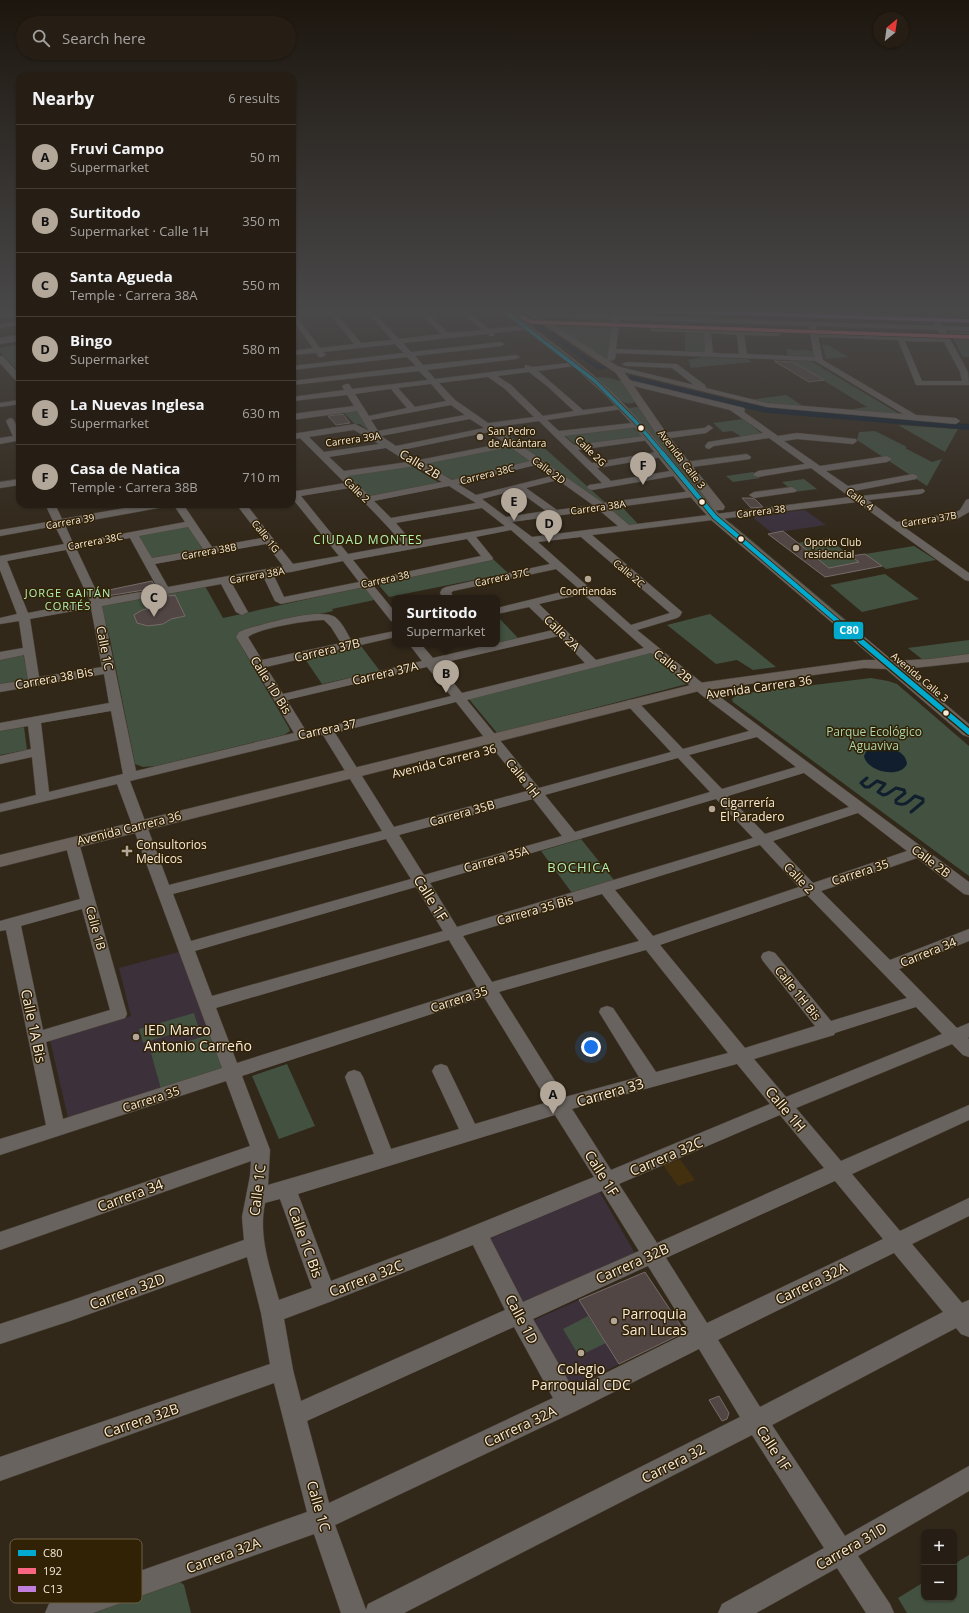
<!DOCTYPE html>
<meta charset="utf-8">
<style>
body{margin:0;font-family:"Open Sans",sans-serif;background:#322b22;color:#f1f3f6}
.controls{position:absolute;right:12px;bottom:12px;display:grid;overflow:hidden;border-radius:8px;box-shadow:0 1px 3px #0004}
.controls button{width:36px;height:36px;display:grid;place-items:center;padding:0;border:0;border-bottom:1px solid #423c34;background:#261e14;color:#f1f3f6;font:20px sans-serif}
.compass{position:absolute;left:873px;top:12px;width:36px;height:36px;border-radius:50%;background:#261e14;box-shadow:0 1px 3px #0004;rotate:29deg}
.you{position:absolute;left:591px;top:1047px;width:14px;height:14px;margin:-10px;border:3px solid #fff;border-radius:50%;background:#1a73e8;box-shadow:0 0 0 6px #1a73e833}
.badge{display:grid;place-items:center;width:26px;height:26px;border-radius:50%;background:#b2a798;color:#111;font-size:13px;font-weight:700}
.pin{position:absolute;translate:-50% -33px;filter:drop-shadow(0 1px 2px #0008)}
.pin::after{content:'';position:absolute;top:21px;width:14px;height:12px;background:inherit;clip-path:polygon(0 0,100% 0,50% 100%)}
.popup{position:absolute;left:392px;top:595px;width:108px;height:52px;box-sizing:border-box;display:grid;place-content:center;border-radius:8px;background:#261e14;filter:drop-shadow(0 1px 3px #0005);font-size:13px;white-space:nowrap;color:#a4a2a0}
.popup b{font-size:15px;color:#f1f3f6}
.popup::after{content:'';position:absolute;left:50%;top:100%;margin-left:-8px;border:8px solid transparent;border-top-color:#261e14}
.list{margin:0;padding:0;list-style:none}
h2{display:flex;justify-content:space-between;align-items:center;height:52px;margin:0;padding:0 16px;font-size:17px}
h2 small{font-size:13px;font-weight:400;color:#a4a2a0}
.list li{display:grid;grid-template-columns:26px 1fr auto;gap:12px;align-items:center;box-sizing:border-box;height:64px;padding:0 16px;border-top:1px solid #423c34}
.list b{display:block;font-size:15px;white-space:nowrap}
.list p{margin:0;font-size:13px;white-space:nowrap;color:#a4a2a0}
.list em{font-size:13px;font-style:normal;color:#a4a2a0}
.icon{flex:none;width:22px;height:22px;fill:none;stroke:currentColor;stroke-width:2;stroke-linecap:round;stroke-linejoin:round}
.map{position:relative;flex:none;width:969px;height:1613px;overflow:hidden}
.search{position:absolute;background:#261e14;box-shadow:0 1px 3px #0004;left:16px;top:16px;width:280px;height:44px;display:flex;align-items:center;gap:10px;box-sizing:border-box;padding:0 14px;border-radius:22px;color:#a4a2a0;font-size:15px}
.panel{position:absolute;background:#261e14;box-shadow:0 1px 3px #0004;left:16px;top:72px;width:280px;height:436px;border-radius:12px}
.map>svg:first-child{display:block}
</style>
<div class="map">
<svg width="969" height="1613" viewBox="0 0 969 1613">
<rect width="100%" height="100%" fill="#32281a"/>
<!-- commercial -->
<path fill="#3a313c" d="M805,510L826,525L772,533L751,516Z"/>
<!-- built -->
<path fill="#43300f" d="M680,1159L695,1180L678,1186L663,1165Z"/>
<!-- education -->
<path fill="#3c303a" d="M182,951L223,1069L68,1118L50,1040L131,1016L119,968Z
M599,1191L636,1255L522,1307L487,1240Z
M579,1300L619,1364L569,1390L532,1321Z"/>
<!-- green -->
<path fill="#425140" d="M555,326L613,328L607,360Z
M949,331L969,332V357H963Z
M685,332H704L705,353L685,352Z
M20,344V373L0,352V348Z
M822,345H828L849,357L826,359Z
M786,349L812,351L814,358L788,357Z
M703,357L748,359L752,362L691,368L688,360Z
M790,360L811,361L903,416L858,412L852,409L867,407Z
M598,377L609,378L624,382L636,402C621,409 607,388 597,379Z
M786,395L806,408L750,400Z
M638,407L682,468L719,511L713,512L628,408Z
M358,409L369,429L368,430L360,424H355L342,411Z
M743,419L762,434L742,437L732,431L723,432L713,423Z
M898,425L958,429L945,452Z
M631,426L643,437L577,446L564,435Z
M498,428L522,444L539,443L608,505L603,506L494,429Z
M875,431L907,447L905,448L932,462L942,459L927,486L857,440L859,432Z
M508,446L532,461L455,481L425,464Z
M410,465L441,484L367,496L345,476Z
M753,472L760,478L733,482L726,476Z
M804,479L817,489L794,492L782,482Z
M623,508L639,525L629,526L607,510Z
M731,523L865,636L861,637L727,524Z
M189,526L203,550L151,559L138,535Z
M827,538L859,562L829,568L797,543Z
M914,546L936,560L886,569L865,554Z
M493,559L508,573L389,597L377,583Z
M885,574L919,599L862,612L830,585Z
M205,586L223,618L362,587H365L379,599L332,609L333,611L245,630L236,637L289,728L290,731L284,735L156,766L143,767L135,764L110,639L101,605Z
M710,614L776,667L753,670L737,660L716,664L667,625Z
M497,616L520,640L479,650L473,644H497Z
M969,640V654L923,660L908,648Z
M361,646L380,671L322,684L305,659Z
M23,653L29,681L0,685V658Z
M651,653L691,683L497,733L468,698Z
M871,678L888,681L897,684L969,746V876L733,702L732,699L739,694Z
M24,727L27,750L0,755V731Z
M581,839L614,880L572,893L541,851Z
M194,1013L198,1026L143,1043L139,1029Z
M211,1034L223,1069L161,1089L151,1053Z
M287,1064L315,1126L279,1139L252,1076Z
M588,1316L606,1343L579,1356L563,1329Z
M969,1555V1613H907L898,1598L924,1582V1598H954V1564Z
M179,1581L184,1585L191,1613H89Z"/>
<!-- water -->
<path fill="#101e2d" d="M512,310H518L594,362L607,368L598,370Z
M629,375L732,400L772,408L969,424V430L768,413L725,404L632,381Z
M884,747C894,749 906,752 907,764C900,779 867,772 864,756C867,747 876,747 884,747Z"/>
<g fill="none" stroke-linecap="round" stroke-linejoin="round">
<!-- stream -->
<path stroke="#101e2d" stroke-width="3" d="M867,778L861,783L865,787H869L877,781L885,784L878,792L883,795L887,794L896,788L904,790L905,793L896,800V803C905,807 909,801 915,796L923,799V802L911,812"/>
</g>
<!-- building -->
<path fill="#514643" stroke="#766b68" d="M774,361L793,362L824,380L809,382Z
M343,414L350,423L336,425L328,416Z
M742,498H750L755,499L763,507L751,508Z
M783,531L829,568L859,562L851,556L865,554L882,566L825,577L768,534Z
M152,581L156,588L107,596L104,591Z
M169,595V596L175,595L185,616L171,619L163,624L148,626L137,623L134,615L142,610L151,608L147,599Z
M645,1272L685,1332L619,1364L579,1300Z
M719,1396L729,1413L727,1419L722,1421L709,1400Z"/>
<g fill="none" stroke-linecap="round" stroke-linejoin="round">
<!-- minor casing -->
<g stroke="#4b4337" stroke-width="1">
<path id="minor" d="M327,310H333L361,343L392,340L366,310H372L399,339L441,334L417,310H424L448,333L482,330L459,310H466L489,329L529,325V329L494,333V336H491L486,334L403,343L411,352L501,342L505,344L501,346L415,356L423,365L516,355L520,357L516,359L427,370L435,379L525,368V365L533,367L577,362V366H574L538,371L583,410L622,405L626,407L622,409L547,420L559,431L641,422L642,424L638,427L564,436L574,445L652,435L653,437L652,439L649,440L578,450L592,463L662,451L666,454L662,457L597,468L611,481L676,470L679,471L681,473L679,475L592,490L589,489L587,487L589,485L602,483L539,421L495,427L603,503L692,491L697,494L692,497L609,508L629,525L850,497L811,468L758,477L755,476L753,474L758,471L805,464L769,438L714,446L709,449L706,448L705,446L708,442L763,433L730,410L622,383L621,381L625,379L744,408L745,410L744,412L778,436L797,433L856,439L857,441L853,444L797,439L784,441L820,466L887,456L892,459L887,462L826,471L848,486L913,474L916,475L918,477L916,479L854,491L861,496L923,489L925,491L923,493L920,494L868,500L897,522L954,513L960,510L966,500L969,499V512L957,519L904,527L969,573V581L965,580L857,502L592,535L682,612L680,616L677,618L637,630L712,691L969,882V895L964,894L917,858L821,891L890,960L969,929V941L899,969L957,1028L969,1023V1037L968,1038L969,1039V1057L963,1055L952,1044L796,1108L841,1161L969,1105V1120L852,1174L900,1231L969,1198V1216L912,1244L962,1303L969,1300V1337L961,1334L956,1328L772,1425L845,1536L969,1466V1491L858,1556L890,1604L894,1613H866L837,1568L756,1613H718L722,1604L824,1548L752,1435L404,1613H341L314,1534L93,1613H45L49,1604L58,1600L307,1512L274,1383L0,1481V1457L270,1364L261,1313L247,1257L70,1321L0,1344V1324L70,1301L244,1240L242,1217L250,1176L251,1161L0,1250V1232L250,1146L226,1081L0,1155V1139L46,1125L6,930L0,931V921L80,899L65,843L67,840L72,838L77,840L79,843L127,1014L125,1018L46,1042L63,1119L222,1068L117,784L0,812V804L36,795L32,757L0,764V756L31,749L28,726L0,731V723L109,703L104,674L0,692V684L28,680L24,655L0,660V652L23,648L19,621L0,624V618L17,614L0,570V556L64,544L55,526L0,536V530L53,521L45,504H55L62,519L148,504H169L164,507L65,525L73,543L185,522L173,504H183L212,547L262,538L236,504H246L293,564L339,556L292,498V488L297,491L345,483L300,438L292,440V434L355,424L369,431L357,411L292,420V414L354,406L347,395L292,401V397L344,390L342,386L346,384H349L352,389L428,380L419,371L292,385V381L416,366L407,357L292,370V366L404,353L395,344L323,352L326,355L322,357H319L316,353L292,355V351L313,348L292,319V312L294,313L320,348L354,344ZM529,372L547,386L574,411L543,416L511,385L497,376ZM488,377L505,389L534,417L488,423L455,400L439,383ZM431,384L446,401L415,407L398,388ZM391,389L407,408L369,416L355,394ZM451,405L465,415L378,431L371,420ZM470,419L484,428L396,446L381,436ZM354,430L379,444L324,452L309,437ZM489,432L505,443L419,460L402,450ZM510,447L530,461L452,480L425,464ZM386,448L408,462L344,471L329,457ZM536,465L552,476L476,495L458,484ZM416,466L442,482L370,496L348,476ZM558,480L593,505L557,510L526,488ZM449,486L476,503L391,518L374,501ZM350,488C368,506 386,524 403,544L348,554L301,496ZM517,490L546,511L506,517L482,499ZM482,508L505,526L412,542L396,523ZM599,510L618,526L532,537L512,522ZM188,527L203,549L152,558L139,536ZM511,530L550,564L446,587L442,589L440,593L443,598H455L451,593L453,591L556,569L578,588L497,608V614L529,607L553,630L433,658L421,644H409L422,661L283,694L266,667L395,637V631L351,640C347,633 342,622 335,617C320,607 264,624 246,629L239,632L236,637L294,733L136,771L102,606L221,584L236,612L242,615L248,612L231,582L263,576L275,601L281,604L364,587L391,621L395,622V612L373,585L492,560L493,558L476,537ZM581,537L670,613L631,625L538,542ZM130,538L158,589L100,599L76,548ZM467,539L481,556L369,580L353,560ZM266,544L283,566L168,587L155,564ZM66,550L90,601L28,613L7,561ZM343,561L359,582L284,597L273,574L291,572ZM583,594L644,648L596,660L539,604ZM91,608L102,667L39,677L30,619ZM324,620L331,627L341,643L262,660L248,637C259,628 309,620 324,620ZM559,636L585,663L462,693L438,664ZM651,653L704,697L749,731L683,749L636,700H628L626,703L628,706L671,752L539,788L467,700ZM427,667L451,696L327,727L306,731L287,700ZM456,702L527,791L394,827L335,733ZM111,711L123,774L49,792L41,723ZM323,735L382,831L169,885L130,781L302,739ZM757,737L796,767L722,789L689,755ZM678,758L710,792L575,832L545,795ZM804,773L849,807L765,834L728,796ZM533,799L562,836L424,875L399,835ZM716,799L753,838L457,927L430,883ZM858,813L907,851L813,883L773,841ZM386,839L411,879L191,941L173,894ZM760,845L799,887L653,936L615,890ZM416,887L443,931L212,996L195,951ZM602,894L639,941L492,982L463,936ZM807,895L907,998L831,1021L775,953L769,951L763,953L761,957L763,961L815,1026L745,1048L660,945ZM82,909L110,1010L43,1030L21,926ZM449,940L477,987L237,1063L216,1008ZM646,950L728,1053L656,1072L613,1008L607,1006L601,1008L599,1012L639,1077L565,1097L499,992ZM484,997L548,1102L475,1124L447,1066L441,1064L435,1066L432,1071L459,1129L391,1149L363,1077L360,1072L354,1070L348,1072L345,1077L374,1154L268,1185L270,1150L242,1076ZM916,1007L942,1034L786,1097L754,1059L834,1035L835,1033ZM737,1064L770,1104L611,1170L572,1109ZM555,1115L594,1177L441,1239L331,1281L298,1194ZM780,1115L824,1168L657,1243L619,1184ZM835,1181L883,1239L707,1323L666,1258ZM602,1191L639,1251L523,1302L490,1238ZM280,1199L312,1288L279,1300C270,1268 258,1236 265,1203ZM473,1245L505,1310L301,1401L293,1370L284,1319L332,1301ZM894,1253L943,1312L760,1407L718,1340ZM648,1266L689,1332L573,1389L533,1319ZM514,1327L553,1398L329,1503L307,1421ZM699,1349L740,1417L368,1604L366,1610L335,1525L576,1411Z
M615,310H621V315L935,326L927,310H933L942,326L969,327V331L945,330L968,372L969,385H916L898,340L818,337L823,360L916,415L956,418L960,421L956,424L767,407L616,370H613V366H616L694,385L672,368L626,366L622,364L626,362L677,364L705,385L706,388L767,403L903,414L815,361L616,353L615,359L611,361L607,359L613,319L532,316L529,314L532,312L614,315ZM620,319L809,326L814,357L747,354L744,335L777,336L781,334L777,332L653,327L649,329L653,331L704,333L705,352L616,349ZM816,326L937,330L942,338L817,333ZM711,333L737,335L739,354L713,353ZM905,341L944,342L960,372L962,381H922Z
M770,310L897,314L900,316L897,318L773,313L771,312Z
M964,310H969V315L967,314Z
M0,313H20V317H0Z
M20,321V325L0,328V324Z
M0,356H3L20,375V382H17L0,363Z
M20,400V404L0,407V403Z
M10,418L13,419L20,432V444L16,441L0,444V438L13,436L6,421Z
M709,425L713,428L706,433L663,439L659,436L663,433L704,428Z
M747,454L751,457L750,459L685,468L680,465L685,462Z
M20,479V485L0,488V482Z
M792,487L797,490L795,492L754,498L749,495L754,492Z"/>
</g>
<!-- major casing -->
<g stroke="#4b4337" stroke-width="1">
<path id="major" d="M499,310H508C549,340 591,369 626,406C659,440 686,480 719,514L893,661L930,659L969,654V662L904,669L969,724V737L963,735L886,669L864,668L699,691L0,867V855L699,683L864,660H876L711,520L687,493L631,423L606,396L577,370Z
M522,310H531L622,369L667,434L723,504L725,507L723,510H715L659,438L616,373Z
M20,335V341L0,344V338Z"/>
</g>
<!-- minor -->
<use href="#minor" fill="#69635f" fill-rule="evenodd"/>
<!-- major -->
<use href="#major" fill="#6a625b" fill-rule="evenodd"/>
<!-- bus-1-far2 casing -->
<g stroke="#312105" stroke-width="5">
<path id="bus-1-far2" d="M503,310L595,381L635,421L663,454"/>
</g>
<!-- bus-1-far1 casing -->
<g stroke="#312105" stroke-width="6">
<path id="bus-1-far1" d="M662,453L715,517L862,642"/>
</g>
<!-- bus-1 casing -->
<g stroke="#312105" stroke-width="8">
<path id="bus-1" d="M861,641L969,732"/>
</g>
<!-- bus-2 casing -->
<g stroke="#312105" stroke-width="5">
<path id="bus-2" d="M522,317L532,322L969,337"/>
</g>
<!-- bus-3 casing -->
<g stroke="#312105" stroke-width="5">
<path id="bus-3" d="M640,310L969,321"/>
</g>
<!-- bus-1-far2 -->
<use href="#bus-1-far2" stroke="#00a9ce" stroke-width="3.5"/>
<!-- bus-1-far1 -->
<use href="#bus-1-far1" stroke="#00a9ce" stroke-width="4.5"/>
<!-- bus-1 -->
<use href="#bus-1" stroke="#00a9ce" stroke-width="5.5"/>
<!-- bus-2 -->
<use href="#bus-2" stroke="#fa6682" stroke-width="3.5"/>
<!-- bus-3 -->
<use href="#bus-3" stroke="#c07fdc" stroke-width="3.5"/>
</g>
<!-- sky -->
<linearGradient id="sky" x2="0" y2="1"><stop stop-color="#1c160e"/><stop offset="0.58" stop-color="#494849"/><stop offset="1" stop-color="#494849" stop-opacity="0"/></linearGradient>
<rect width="969" height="536" fill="url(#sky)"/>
<!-- markers -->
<g fill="#f7ecdc" stroke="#312105" stroke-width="1.5">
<circle cx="641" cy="428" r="3.5"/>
<circle cx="702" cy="502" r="3.5"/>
<circle cx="741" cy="539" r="3.5"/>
<circle cx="946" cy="713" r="3.5"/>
</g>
<g fill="#b2a798" stroke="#312105" stroke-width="1.5">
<circle cx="480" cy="437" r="4"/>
<circle cx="796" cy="548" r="4"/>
<circle cx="588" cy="579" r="4"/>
<circle cx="712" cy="809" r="4"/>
<path d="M125 845h4v4h4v4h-4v4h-4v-4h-4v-4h4z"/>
<circle cx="136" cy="1037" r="4"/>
<circle cx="614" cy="1321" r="4"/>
<circle cx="581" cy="1353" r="4"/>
</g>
<g text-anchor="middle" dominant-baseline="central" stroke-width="3" stroke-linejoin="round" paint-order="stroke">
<!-- far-poi labels -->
<g font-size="10" fill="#f7ecdc" stroke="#312105" text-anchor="start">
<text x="488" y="431">San Pedro<tspan x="488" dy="12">de Alcántara</tspan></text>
<text x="804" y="542">Oporto Club<tspan x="804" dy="12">residencial</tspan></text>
<text x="588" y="591" text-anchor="middle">Coortiendas</text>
</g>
<!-- far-street labels -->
<g font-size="10" fill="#f7ecdc" stroke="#312105">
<text transform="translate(353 439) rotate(-8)">Carrera 39A</text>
<text transform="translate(591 451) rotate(44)">Calle 2G</text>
<text transform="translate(682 459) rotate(53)">Avenida Calle 3</text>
<text transform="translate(549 470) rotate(36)">Calle 2D</text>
<text transform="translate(487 474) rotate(-14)">Carrera 38C</text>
<text transform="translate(357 490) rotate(44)">Calle 2</text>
<text transform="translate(860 499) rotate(36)">Calle 4</text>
<text transform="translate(598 507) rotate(-8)">Carrera 38A</text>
<text transform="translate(761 511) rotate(-7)">Carrera 38</text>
<text transform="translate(929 519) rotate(-9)">Carrera 37B</text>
<text transform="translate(70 521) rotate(-10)">Carrera 39</text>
<text transform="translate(266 536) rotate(52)">Calle 1G</text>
<text transform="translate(95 541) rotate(-11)">Carrera 38C</text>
<text transform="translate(209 551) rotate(-10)">Carrera 38B</text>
<text transform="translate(629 573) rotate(40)">Calle 2C</text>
<text transform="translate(257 575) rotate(-10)">Carrera 38A</text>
<text transform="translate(502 577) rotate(-12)">Carrera 37C</text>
<text transform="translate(385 579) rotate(-12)">Carrera 38</text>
<text transform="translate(920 677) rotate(40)">Avenida Calle 3</text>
</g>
<!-- far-neighbourhood labels -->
<g font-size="11" letter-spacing="1" fill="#b2f1b7" stroke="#312105">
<text x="68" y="592">JORGE GAITÁN<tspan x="68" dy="13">CORTÉS</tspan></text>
</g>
<!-- street labels -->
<g font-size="12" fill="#f7ecdc" stroke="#312105">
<text transform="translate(420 464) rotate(31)">Calle 2B</text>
<text transform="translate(562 633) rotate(45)">Calle 2A</text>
<text transform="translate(105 648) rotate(79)">Calle 1C</text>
<text transform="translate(327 650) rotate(-13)">Carrera 37B</text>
<text transform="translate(673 666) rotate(39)">Calle 2B</text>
<text transform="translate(385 673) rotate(-13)">Carrera 37A</text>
<text transform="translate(54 678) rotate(-10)">Carrera 38 Bis</text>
<text transform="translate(271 685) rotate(58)">Calle 1D Bis</text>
<text transform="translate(759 687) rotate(-8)">Avenida Carrera 36</text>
<text transform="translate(327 729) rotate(-12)">Carrera 37</text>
<text transform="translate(444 761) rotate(-14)">Avenida Carrera 36</text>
<text transform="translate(523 778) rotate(51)">Calle 1H</text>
<text transform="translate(462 813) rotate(-16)">Carrera 35B</text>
<text transform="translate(129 828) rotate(-14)">Avenida Carrera 36</text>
<text transform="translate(496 859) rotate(-16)">Carrera 35A</text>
<text transform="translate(931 861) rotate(37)">Calle 2B</text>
<text transform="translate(860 872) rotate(-18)">Carrera 35</text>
<text transform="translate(799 878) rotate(46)">Calle 2</text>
<text transform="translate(535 910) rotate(-16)">Carrera 35 Bis</text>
<text transform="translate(96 928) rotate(75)">Calle 1B</text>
<text transform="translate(928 952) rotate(-22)">Carrera 34</text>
<text transform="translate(798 993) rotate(51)">Calle 1H Bis</text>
<text transform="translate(459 999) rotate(-18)">Carrera 35</text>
<text transform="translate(151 1099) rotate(-18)">Carrera 35</text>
</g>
<!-- far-quarter labels -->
<g font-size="12" letter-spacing="1" fill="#b2f1b7" stroke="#312105">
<text x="368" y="539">CIUDAD MONTES</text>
</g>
<!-- park labels -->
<g font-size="12" fill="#acd6ae" stroke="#312105">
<text x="874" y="731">Parque Ecológico<tspan x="874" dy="14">Aguaviva</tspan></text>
</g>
<!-- poi labels -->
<g font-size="12" fill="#f7ecdc" stroke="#312105" text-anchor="start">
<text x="720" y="802">Cigarrería<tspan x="720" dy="14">El Paradero</tspan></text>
<text x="136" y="844">Consultorios<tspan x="136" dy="14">Medicos</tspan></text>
</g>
<!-- neighbourhood labels -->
<g font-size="13" letter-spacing="1" fill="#b2f1b7" stroke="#312105">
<text x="579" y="867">BOCHICA</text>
</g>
<!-- near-street labels -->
<g font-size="14" fill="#f7ecdc" stroke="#312105">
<text transform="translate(431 898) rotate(58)">Calle 1F</text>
<text transform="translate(34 1026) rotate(78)">Calle 1A Bis</text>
<text transform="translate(610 1092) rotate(-16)">Carrera 33</text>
<text transform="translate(786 1109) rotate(50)">Calle 1H</text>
<text transform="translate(666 1156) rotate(-23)">Carrera 32C</text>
<text transform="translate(602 1173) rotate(58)">Calle 1F</text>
<text transform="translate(257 1190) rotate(-83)">Calle 1C</text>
<text transform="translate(130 1195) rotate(-20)">Carrera 34</text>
<text transform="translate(306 1242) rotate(70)">Calle 1C Bis</text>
<text transform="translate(632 1263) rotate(-24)">Carrera 32B</text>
<text transform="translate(366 1278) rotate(-21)">Carrera 32C</text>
<text transform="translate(811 1283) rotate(-26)">Carrera 32A</text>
<text transform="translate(127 1291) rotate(-20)">Carrera 32D</text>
<text transform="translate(522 1319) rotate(62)">Calle 1D</text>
<text transform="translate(141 1420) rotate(-19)">Carrera 32B</text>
<text transform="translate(520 1426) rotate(-25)">Carrera 32A</text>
<text transform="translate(774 1448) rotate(57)">Calle 1F</text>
<text transform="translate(673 1463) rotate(-27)">Carrera 32</text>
<text transform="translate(319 1506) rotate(74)">Calle 1C</text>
<text transform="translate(851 1546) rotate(-30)">Carrera 31D</text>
<text transform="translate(223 1555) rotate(-20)">Carrera 32A</text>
</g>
<!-- near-poi labels -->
<g font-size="14" fill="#f7ecdc" stroke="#312105" text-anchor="start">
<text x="144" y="1029">IED Marco<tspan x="144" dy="16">Antonio Carreño</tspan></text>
<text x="622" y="1313">Parroquia<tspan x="622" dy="16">San Lucas</tspan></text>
<text x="581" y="1368" text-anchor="middle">Colegio<tspan x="581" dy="16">Parroquial CDC</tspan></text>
</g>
</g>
<!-- legend -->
<rect x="10" y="1539" width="132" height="64" rx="6" fill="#312105" stroke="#6c5e46" stroke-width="1"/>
<rect x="18" y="1550" width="18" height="6" fill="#00a9ce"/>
<rect x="18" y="1568" width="18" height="6" fill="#fa6682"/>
<rect x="18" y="1586" width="18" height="6" fill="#c07fdc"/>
<g font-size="11" fill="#f7ecdc">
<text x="43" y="1557">C80</text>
<text x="43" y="1575">192</text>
<text x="43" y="1593">C13</text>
</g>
<rect stroke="#312105" stroke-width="1.5" x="833" y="621" width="31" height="19" rx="4" fill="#00a9ce"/>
<g font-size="11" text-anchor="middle" font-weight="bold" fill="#fff">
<text x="849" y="634">C80</text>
</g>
</svg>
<div class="controls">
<button>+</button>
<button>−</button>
</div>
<svg class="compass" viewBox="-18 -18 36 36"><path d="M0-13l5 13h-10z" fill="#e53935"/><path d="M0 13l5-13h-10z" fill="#a4a2a0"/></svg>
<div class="you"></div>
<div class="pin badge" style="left:553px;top:1114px">A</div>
<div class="pin badge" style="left:446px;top:693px">B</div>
<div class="popup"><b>Surtitodo</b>Supermarket</div>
<div class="pin badge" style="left:154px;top:617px">C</div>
<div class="pin badge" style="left:549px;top:543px">D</div>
<div class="pin badge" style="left:514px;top:521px">E</div>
<div class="pin badge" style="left:643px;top:485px">F</div>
<div class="search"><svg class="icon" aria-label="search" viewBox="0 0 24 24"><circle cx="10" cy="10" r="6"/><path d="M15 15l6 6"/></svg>Search here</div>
<section class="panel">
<h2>Nearby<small>6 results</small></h2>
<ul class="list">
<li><span class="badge">A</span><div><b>Fruvi Campo</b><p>Supermarket</p></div><em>50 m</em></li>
<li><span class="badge">B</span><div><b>Surtitodo</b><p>Supermarket · Calle 1H</p></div><em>350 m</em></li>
<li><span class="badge">C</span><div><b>Santa Agueda</b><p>Temple · Carrera 38A</p></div><em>550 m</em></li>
<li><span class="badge">D</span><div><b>Bingo</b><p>Supermarket</p></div><em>580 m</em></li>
<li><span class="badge">E</span><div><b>La Nuevas Inglesa</b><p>Supermarket</p></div><em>630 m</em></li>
<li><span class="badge">F</span><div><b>Casa de Natica</b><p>Temple · Carrera 38B</p></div><em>710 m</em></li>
</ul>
</section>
</div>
